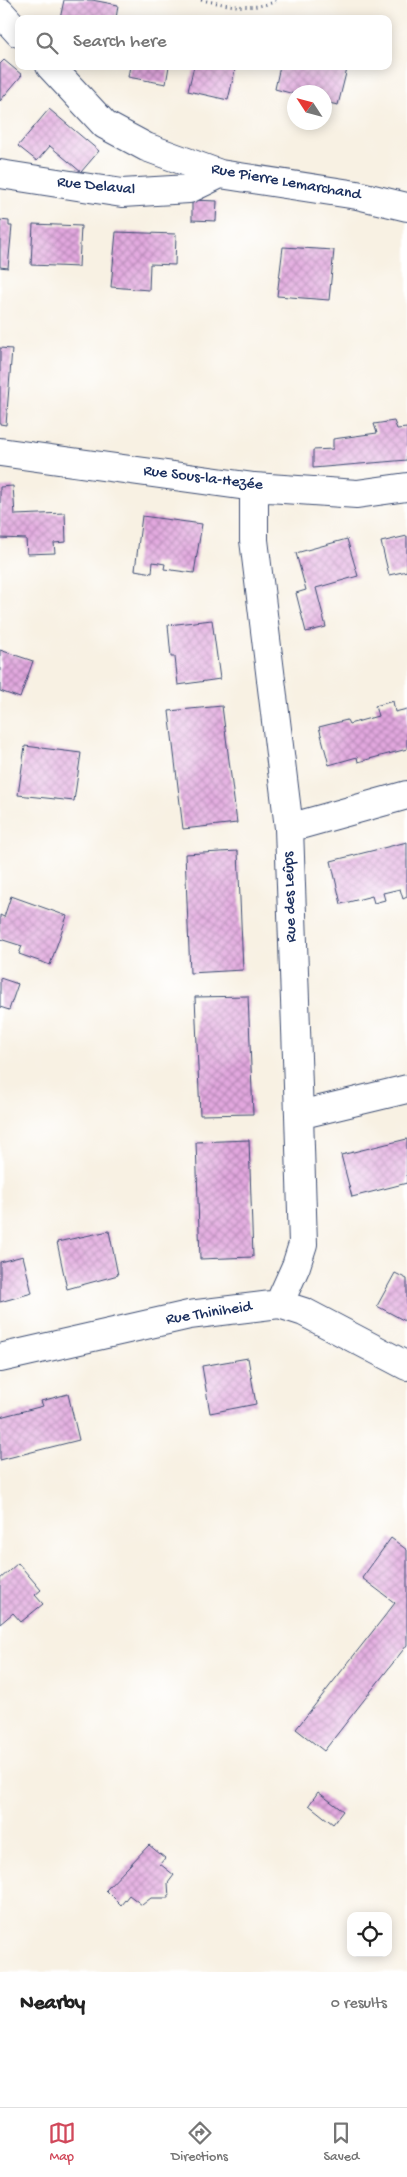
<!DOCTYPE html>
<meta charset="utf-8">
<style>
body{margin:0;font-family:"Gochi Hand",sans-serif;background:#f2f2f2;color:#222}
.controls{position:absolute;right:15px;bottom:15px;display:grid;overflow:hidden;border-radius:10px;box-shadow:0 2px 12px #0003}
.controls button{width:45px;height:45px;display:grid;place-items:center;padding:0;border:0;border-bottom:1px solid #e0e0e0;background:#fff;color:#222;font:25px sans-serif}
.compass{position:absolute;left:287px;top:85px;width:45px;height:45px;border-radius:50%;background:#fff;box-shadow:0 2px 12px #0003;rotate:306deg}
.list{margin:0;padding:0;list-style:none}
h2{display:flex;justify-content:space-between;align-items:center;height:65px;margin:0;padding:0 20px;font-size:21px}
h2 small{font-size:16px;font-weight:400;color:#767676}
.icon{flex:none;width:28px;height:28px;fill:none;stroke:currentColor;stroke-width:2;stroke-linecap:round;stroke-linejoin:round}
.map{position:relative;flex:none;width:407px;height:1972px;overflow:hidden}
.search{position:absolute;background:#fff;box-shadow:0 2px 12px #0003;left:15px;right:15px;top:15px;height:55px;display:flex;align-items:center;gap:12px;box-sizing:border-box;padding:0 18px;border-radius:10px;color:#767676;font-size:19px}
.sheet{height:135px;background:#fff}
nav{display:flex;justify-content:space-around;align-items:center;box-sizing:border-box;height:70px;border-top:1px solid #e0e0e0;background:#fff;font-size:14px;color:#767676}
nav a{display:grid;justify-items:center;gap:2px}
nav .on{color:#d1495b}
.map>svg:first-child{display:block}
</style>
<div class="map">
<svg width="407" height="1972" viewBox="0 0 407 1972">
<defs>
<pattern id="building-cross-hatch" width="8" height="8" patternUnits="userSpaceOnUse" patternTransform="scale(1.25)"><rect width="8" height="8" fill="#e2a7de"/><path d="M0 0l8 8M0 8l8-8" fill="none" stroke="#b688b7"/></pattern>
</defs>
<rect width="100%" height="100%" fill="#fff"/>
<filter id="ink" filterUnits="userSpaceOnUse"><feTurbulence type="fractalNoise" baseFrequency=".02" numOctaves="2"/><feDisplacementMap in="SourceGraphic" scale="10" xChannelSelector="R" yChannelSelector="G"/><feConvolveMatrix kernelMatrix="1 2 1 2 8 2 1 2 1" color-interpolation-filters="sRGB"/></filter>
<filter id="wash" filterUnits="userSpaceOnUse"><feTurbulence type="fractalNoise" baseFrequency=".0096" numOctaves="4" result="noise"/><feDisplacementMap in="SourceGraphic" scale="20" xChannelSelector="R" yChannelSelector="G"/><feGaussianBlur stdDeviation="1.12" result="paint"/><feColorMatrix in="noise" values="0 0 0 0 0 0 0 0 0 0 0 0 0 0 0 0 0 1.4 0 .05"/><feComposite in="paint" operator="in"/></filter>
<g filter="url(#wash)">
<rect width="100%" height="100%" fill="#f8f1e3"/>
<g id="blocks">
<!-- building -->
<path fill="url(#building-cross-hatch)" d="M64,0H92L118,5L116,19H60Z
M4,60L22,75L0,101V64Z
M130,66H169L166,84L128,77Z
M194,66H236L228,100L188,91Z
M280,66H335L347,69L338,105L324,102V92L294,94L275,89Z
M49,109L99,151L81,172L50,146L37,161L18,146Z
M192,200L217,201L216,221L192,220Z
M0,220L9,221V226H12L8,268L0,267Z
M33,224L81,226L79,267L31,265Z
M116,232L176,234L175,265L150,264L149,290L111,287Z
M283,247L334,250L329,300L277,296Z
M0,348L12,349L6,425L0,424Z
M394,421L397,429L407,428V460L313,468V450L333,449V439L377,433L374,424Z
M13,486L15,515L65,513L66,542L54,543L55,553L27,554L26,539L0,538V487Z
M142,516L202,524L194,573L164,569L165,564L153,562L152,573L135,570Z
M407,536V571L389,575L381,542Z
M347,539L358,576L316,588L326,627L306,632L296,593L306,590L296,553Z
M212,620L220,679L178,685L175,657H171L168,625Z
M0,650L33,661L20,698L0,691Z
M393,701L395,712L407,709V749L358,762L357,757L329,765L319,727L347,720L349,724L378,716L375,706Z
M222,706L237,823L183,829L169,711Z
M25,746L81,753L74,801L18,795Z
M407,842V897L403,899L400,889L383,893L385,900L374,903L372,896L341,904L331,861Z
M238,851L243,970L190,973L185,854Z
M11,896L67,916L50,965L19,954L22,946L0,939V915L4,917Z
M0,978L18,984L9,1010L0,1007Z
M248,996L253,1114L200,1115L195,997Z
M407,1139V1183L352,1197L341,1155Z
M249,1140L253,1257L200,1259L196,1142Z
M109,1231L118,1275L67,1289L57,1242Z
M23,1256L32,1293L0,1302V1262Z
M395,1273L407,1279V1322L377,1306Z
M248,1358L256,1404L210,1413L202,1366Z
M68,1394L79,1440L0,1460V1417L43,1406L41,1401Z
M391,1538L407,1550V1645L324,1751L296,1729L395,1603L362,1578Z
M18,1563L41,1590L35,1595L43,1604L21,1622L13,1613L0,1624V1579Z
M318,1792L343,1811L333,1824L309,1805Z
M149,1845L165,1858L160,1864L174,1875L168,1883L169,1898H151L142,1905L129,1895L121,1905L106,1890Z"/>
</g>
</g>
<g filter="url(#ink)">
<use href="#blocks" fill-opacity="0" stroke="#3c4c72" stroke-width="1"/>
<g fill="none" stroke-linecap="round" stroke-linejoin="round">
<!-- street casing -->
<g stroke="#3c4c72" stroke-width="30">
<path id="street" d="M0,12L19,33
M50,66L105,125L146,147L220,174L357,195L407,207
M0,174L122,193L189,189L220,174
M0,452L254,487L357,494L407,487
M254,487V540L289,828L299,1115L303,1244L296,1266L279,1304
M289,828L407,795
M299,1115L407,1089
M0,1358L189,1315L279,1304L304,1312L407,1366"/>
</g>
<!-- path -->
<path stroke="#3c4c72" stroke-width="3" stroke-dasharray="1 4" stroke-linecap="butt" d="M201,0C230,5 252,12 279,0"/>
<!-- street -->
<use href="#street" stroke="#fff" stroke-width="28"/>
</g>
</g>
<g text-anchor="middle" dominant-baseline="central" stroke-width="4" stroke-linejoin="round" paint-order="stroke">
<!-- street labels -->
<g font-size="16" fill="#1b2f5e" stroke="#fff">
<text transform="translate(286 183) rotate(10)">Rue Pierre Lemarchand</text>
<text transform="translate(96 187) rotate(6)">Rue Delaval</text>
<text transform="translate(203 479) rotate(7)">Rue Sous-la-Hezée</text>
<text transform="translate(291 897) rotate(-92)">Rue des Leûps</text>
<text transform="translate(209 1314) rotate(-9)">Rue Thiniheid</text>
</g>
</g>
</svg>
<div class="controls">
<button><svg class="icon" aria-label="locate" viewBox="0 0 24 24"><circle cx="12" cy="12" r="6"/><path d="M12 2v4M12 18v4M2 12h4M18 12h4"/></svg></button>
</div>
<svg class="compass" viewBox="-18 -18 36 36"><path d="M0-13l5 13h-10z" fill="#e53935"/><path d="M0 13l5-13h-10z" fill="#767676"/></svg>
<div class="search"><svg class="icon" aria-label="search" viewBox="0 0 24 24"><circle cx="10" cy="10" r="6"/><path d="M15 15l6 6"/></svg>Search here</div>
</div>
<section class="sheet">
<h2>Nearby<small>0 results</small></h2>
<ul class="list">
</ul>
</section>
<nav>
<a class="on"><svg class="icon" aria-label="map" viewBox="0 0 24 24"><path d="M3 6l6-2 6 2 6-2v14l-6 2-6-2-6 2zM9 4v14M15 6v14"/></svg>Map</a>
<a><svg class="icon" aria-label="directions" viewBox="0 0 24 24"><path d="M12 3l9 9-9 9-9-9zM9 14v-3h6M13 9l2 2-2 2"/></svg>Directions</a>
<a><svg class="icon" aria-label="saved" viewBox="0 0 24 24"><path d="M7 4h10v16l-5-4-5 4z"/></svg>Saved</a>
</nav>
